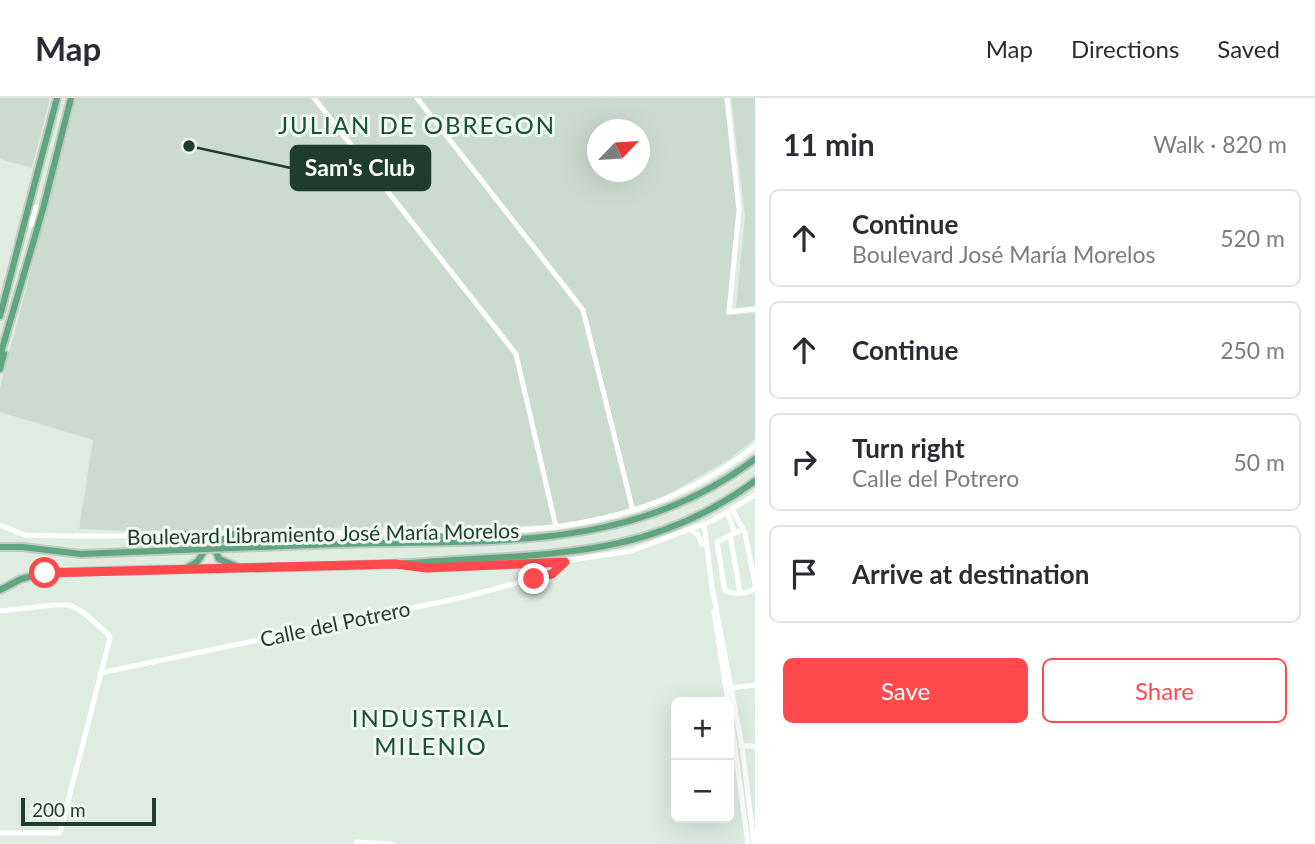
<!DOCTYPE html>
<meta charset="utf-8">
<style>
body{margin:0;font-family:Lato,sans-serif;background:#f2f2f3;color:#2b2b33}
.controls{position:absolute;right:21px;bottom:21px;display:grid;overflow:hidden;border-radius:10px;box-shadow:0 7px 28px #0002}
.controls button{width:63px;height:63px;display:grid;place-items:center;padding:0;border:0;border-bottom:2px solid #e1e1e2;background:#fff;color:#2b2b33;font:35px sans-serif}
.compass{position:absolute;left:587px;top:21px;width:63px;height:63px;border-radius:50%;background:#fff;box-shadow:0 7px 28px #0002;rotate:65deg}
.scale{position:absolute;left:21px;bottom:18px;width:135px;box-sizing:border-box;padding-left:7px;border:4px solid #1e3d2c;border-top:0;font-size:19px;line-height:24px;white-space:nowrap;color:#1e3d2c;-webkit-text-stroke:5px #eff8f1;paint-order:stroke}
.stop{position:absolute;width:21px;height:21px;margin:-16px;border:5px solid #ff494c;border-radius:50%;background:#fff}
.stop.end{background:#ff494c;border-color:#fff;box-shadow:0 2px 7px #0008}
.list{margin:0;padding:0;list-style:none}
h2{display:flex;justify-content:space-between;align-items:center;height:91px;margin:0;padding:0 28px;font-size:30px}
h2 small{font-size:23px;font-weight:400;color:#7c7c81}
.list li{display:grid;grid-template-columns:46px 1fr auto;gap:21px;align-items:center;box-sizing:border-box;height:98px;margin:0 14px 14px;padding:0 14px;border:2px solid #e1e1e2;border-radius:10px}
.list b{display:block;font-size:26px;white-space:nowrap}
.list p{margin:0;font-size:23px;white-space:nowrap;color:#7c7c81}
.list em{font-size:23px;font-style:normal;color:#7c7c81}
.actions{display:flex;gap:14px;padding:21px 28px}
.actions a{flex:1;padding:16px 0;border:2px solid #ff494c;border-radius:10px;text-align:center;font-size:24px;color:#ff494c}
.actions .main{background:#ff494c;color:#fff}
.icon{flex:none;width:38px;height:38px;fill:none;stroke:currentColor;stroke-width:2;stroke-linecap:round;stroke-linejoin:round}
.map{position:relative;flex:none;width:755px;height:746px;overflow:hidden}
header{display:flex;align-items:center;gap:42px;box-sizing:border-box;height:98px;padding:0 35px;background:#fff;border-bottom:2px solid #e1e1e2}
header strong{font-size:33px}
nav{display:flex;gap:38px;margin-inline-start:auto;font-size:24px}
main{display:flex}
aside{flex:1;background:#fff}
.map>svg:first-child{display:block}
</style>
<header>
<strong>Map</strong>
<nav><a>Map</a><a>Directions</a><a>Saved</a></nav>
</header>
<main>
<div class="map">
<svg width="755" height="746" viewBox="0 0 755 746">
<rect width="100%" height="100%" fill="#deece2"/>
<!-- built -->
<path fill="#ccdbd0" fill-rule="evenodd" d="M0,0H50L32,70L0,61Z
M76,0H725L739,117L726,217L755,215V341L728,362L644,410L556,427L127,433L79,431L93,342L0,314V290ZM598,32H640V74H598Z
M731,0H755V208L736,210L745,118Z"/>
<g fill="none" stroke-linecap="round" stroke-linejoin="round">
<!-- major casing -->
<g stroke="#c0c9c4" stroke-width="10">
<path id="major" d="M0,218L57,0
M0,258L43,111L71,0
M0,271L4,256
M186,436L200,443L204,453L198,463L188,469
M234,436L221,442L216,454L219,461L236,468
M438,437L452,442
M480,442L493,434
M336,446C485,441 629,457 755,361
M0,449H22L81,456L180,452
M0,492L21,481L45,475C172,469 300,472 426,464C550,455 649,461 755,383"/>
</g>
<!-- minor -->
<path stroke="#fff" stroke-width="5" d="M314,0L516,256L556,429
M417,0L583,212L633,413
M727,0L739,112L729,214L755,211
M31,127L36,109
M732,411L745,435L755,486
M727,414L735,435
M704,426L712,489L742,648L754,746
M0,427L25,437L67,438C159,439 251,435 344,435C492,434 631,447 755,348
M743,431L717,444L724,489L726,493C734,497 748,496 755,490
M690,432L698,437L702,446
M730,437L740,495
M401,467L427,470L552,465L631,453L712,423L755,397
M0,513L54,507H70L84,515L107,535L110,540L60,735H0
M714,514L728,604
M100,575L460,500L552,476L565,465
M730,590L755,587
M729,606L748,746
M741,648H755
M356,744L392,746"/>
<!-- major -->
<use href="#major" stroke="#5da680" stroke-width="6"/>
<!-- major-bridge casing -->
<g stroke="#c0c9c4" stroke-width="10" stroke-linecap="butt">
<path id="major-bridge" d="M180,452L336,446"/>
</g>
<!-- major-bridge -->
<use href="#major-bridge" stroke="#5da680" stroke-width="6"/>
</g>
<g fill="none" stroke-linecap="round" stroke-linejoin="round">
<!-- route -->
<path stroke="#ff494c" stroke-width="9" d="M45,475L395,466L427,470L565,464L552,476L534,481"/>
</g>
<g text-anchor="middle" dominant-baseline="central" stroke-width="6" stroke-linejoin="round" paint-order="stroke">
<!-- street labels -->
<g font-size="21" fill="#1e3d2c" stroke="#eff8f1">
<text transform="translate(323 435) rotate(-1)">Boulevard Libramiento José María Morelos</text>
<text transform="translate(335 525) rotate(-12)">Calle del Potrero</text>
</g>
<!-- quarter labels -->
<g font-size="24" letter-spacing="2" fill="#185134" stroke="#eff8f1">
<text x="417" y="26">JULIAN DE OBREGON</text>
<text x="431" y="619">INDUSTRIAL<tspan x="431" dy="28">MILENIO</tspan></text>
</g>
</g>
<!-- callouts -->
<path fill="none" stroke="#1e3d2c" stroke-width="2.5" d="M189 48L291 70"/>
<circle fill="#1e3d2c" stroke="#eff8f1" stroke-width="2.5" cx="189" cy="48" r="7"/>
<rect fill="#1e3d2c" stroke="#1e3d2c" stroke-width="2.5" x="291" y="48" width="139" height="44" rx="7"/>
<g font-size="23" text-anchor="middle" font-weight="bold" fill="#fff">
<text x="360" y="78">Sam's Club</text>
</g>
</svg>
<div class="controls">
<button>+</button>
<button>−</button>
</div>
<svg class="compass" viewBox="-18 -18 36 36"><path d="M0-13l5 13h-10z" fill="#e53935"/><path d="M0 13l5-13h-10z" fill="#7c7c81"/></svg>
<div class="scale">200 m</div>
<div class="stop" style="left:45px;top:475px"></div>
<div class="stop end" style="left:534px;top:481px"></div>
</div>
<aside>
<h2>11 min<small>Walk · 820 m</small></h2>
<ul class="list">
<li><svg class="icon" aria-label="ahead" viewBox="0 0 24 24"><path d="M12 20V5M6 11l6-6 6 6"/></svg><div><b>Continue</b><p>Boulevard José María Morelos</p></div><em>520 m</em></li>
<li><svg class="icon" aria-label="ahead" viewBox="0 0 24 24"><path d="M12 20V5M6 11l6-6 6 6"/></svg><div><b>Continue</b></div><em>250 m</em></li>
<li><svg class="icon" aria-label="right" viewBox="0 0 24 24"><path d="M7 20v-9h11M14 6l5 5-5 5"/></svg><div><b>Turn right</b><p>Calle del Potrero</p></div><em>50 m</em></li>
<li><svg class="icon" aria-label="arrive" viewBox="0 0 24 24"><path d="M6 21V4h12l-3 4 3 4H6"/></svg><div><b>Arrive at destination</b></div></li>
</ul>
<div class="actions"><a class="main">Save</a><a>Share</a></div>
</aside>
</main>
